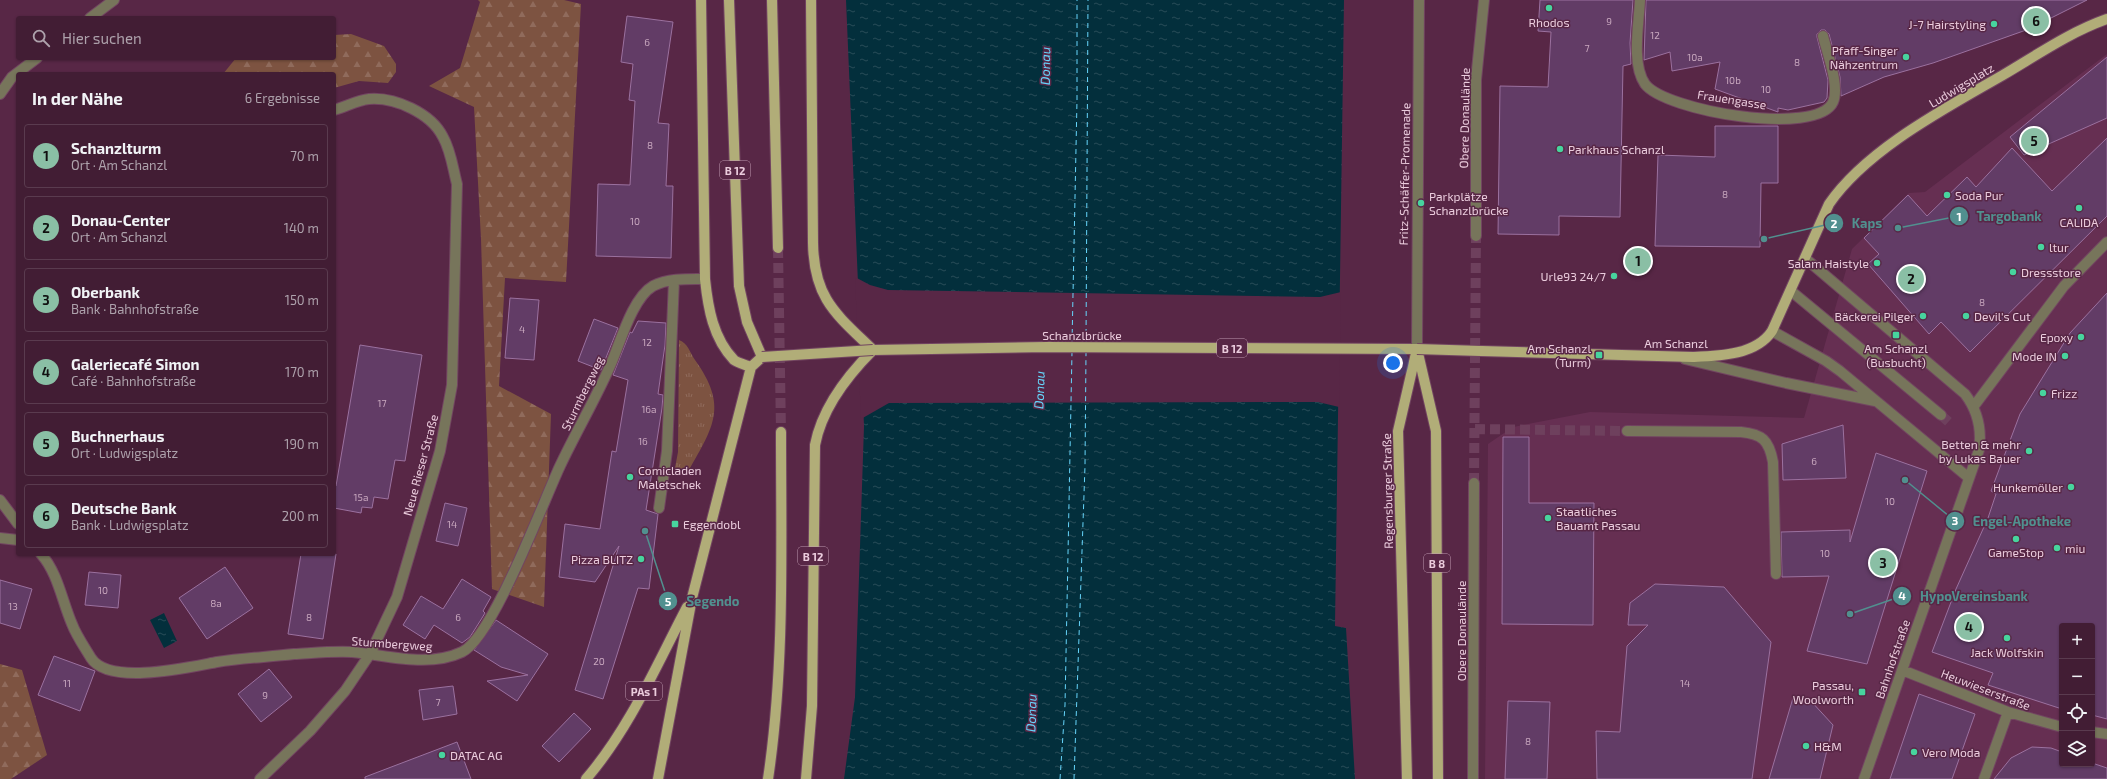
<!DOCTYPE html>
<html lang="de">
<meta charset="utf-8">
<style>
body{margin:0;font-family:"Exo 2",sans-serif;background:#49263c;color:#f1f3f6}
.controls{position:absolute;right:12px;bottom:12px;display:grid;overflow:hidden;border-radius:4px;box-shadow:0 1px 3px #0004}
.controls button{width:36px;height:36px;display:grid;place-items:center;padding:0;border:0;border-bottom:1px solid #5a3b4f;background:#421d34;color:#f1f3f6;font:20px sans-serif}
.you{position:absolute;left:1393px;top:363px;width:14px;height:14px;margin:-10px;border:3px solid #fff;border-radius:50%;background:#1a73e8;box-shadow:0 0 0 6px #1a73e833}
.badge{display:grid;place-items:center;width:26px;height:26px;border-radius:50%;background:#8abfa5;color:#111;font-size:13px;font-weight:700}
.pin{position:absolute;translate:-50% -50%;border:2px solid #fff;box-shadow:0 1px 4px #0006}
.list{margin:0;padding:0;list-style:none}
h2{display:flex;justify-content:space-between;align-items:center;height:52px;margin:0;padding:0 16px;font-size:17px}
h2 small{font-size:13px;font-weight:400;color:#aea2ac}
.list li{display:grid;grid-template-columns:26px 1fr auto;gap:12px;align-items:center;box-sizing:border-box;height:64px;margin:0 8px 8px;padding:0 8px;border:1px solid #5a3b4f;border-radius:4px}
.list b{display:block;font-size:15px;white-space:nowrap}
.list p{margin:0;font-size:13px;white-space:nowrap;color:#aea2ac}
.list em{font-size:13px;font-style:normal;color:#aea2ac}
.icon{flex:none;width:22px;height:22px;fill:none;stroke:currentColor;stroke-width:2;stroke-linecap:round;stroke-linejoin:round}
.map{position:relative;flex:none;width:2107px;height:779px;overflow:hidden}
.search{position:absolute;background:#421d34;box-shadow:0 1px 3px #0004;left:16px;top:16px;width:320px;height:44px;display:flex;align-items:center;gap:10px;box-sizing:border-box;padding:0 14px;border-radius:4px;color:#aea2ac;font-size:15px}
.panel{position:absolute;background:#421d34;box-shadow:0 1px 3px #0004;left:16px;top:72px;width:320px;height:484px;border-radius:4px}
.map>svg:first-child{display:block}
</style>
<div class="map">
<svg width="2107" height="779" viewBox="0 0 2107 779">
<defs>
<pattern id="grass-tufts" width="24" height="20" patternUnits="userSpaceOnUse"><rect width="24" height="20" fill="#7d5341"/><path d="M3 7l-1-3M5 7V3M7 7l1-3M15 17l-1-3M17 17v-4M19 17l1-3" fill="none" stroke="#906b5c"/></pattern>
<pattern id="forest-firs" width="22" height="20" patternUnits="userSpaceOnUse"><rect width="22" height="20" fill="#7d5341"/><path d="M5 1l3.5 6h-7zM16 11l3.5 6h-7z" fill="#906b5c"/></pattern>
<pattern id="water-ripples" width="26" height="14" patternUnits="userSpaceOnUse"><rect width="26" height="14" fill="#032f3c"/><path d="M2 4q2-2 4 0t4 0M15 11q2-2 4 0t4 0" fill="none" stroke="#284c58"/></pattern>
</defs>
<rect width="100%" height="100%" fill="#582746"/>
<!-- built -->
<path fill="#662f52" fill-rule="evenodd" d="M2107,54V779H1485L1488,444L1513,427L1590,412L1804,418L1852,249L1909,193L1925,192ZM2062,626H2092V764H2062Z"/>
<!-- grass -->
<path fill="url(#grass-tufts)" d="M679,340C688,343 690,353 695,360C728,406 714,426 689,470L675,468L678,452Z"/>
<!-- forest -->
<path fill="url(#forest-firs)" d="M478,0H564L581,4L566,282L505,278L499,386L551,414L544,607L492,589L481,239L474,107L429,86L460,68L480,2Z
M351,34L384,46L396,64V72L388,83L359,81L334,88V74H223L236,58H334V35Z
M0,664L22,670L47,755L11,779H0Z"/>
<!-- water -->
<path fill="url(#water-ripples)" d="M846,0H1344L1335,626L1346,628L1355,779H844L855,697L864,426Z
M164,613L177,641L164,648L150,620Z"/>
<!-- pier -->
<path fill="#582746" d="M855,277L870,285L888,290L1320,297L1341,292L1339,407L1318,402L889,403L861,419Z"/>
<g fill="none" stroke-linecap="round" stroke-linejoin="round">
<!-- ferry -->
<path stroke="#66d5fb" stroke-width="1" stroke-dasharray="5 4" stroke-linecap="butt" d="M1072,343L1077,100V0
M1086,343L1088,0
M1060,779L1065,705L1072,352
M1074,779L1085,466L1086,353"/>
</g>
<!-- building -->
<path fill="#623c66" stroke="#9b719f" d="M1540,0H1633L1630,43L1631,64L1623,66L1620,217L1559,216V235L1498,234L1500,86L1548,87L1551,32L1538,31Z
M1646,0H2087L2029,29L1933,63L1884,77L1841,96L1840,77L1829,34L1825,30H1821L1817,34V37L1828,80L1827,98L1824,102L1788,110L1778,108V112L1715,89L1720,62L1672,71L1670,52L1644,60Z
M627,16L673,22L658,123L669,124L666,186H673L671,258L596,256L598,184L630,185L635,101L629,100L633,64L621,62Z
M2107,57V118L2024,155L2010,137Z
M1715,126H1778V183H1761L1760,247L1655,246L1658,155L1715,157Z
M2107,138V216L1970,352L1941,322L1929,334L1868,264L1879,254L1864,238L1908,195L1927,216L1967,177L1976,187L2012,148L2052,191Z
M2107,293V719L2092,715V626H2062V709L1988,685L1993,673L1932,652L1956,589L1988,518L1996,494L1991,491L2020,414L2070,333Z
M510,298L539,300L534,360L505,358Z
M594,319L618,328L601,370L578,361Z
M638,321L666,323L665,345L658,394L663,395L662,408L646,510L658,514L649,589L638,588L603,699L575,690L619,546L595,582L559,577L565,524L600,529L612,451L616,452L628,380L613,375L630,332L632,333Z
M360,345L422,355L405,461L395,460L388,499L374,497L372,508L362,507L361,513L334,508V486H336Z
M1843,425L1846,478L1783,480L1782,444Z
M1503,437H1529V503H1594L1593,625L1502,624Z
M1876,453L1927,471L1867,664L1807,651L1829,576L1782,577L1781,532L1850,530V542Z
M445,503L467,508L458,546L436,541Z
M301,554H336L323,639L288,634Z
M225,567L253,608L207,639L179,598Z
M89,572L121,575L118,608L85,605Z
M462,579L491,597L483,611L485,613L482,618L470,637L462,643L434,625L425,639L403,625L421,596L443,609Z
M0,580L32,589L20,629L0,623Z
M1655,584L1724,587L1771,642L1752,779H1597L1596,731L1620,732L1627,646L1648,625H1628L1630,603Z
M496,620L548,654L517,701L487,681L528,675L501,667L474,650Z
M54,656L95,671L80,711L38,695Z
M269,669L292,697L261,722L238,694Z
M453,686L457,714L423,720L419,690Z
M1919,694L1975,714L1952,779H1890Z
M1793,698L1810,700L1833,725L1820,779H1769Z
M1508,701L1550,702L1547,779H1505Z
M574,713L591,729L559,762L542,746Z
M457,742L471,779H365V777Z
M2032,747L2051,748L2062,752V764L2092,763L2107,768V779H1994L2011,758Z"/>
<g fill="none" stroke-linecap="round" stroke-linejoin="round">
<!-- minor-tunnel -->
<path stroke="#6e405d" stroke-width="10" stroke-dasharray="10 5" stroke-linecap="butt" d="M1941,415L1951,424
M1475,429L1627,431
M1474,483L1476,236"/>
<!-- major-tunnel -->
<path stroke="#6e405d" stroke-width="10" stroke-dasharray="10 5" stroke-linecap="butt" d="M778,248L781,432"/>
<!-- minor casing -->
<g stroke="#724561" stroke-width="12">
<path id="minor" d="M1640,0C1639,23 1631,64 1645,84C1665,111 1817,137 1833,102C1840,86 1827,53 1823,36
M90,18L114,0
M0,94L12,77L37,58
M1476,236V80L1484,0
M1806,259L1965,394C1978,411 1982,429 1979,450L1864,779
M1791,291L1941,415
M1772,331L1826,361L1840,371L1969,478
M1417,349L1419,0
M1685,359L1786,383L1875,401
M1974,406L2064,286L2107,242
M1627,431L1741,432C1762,434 1769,440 1773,462L1776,574
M0,500L18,524
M659,508L667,451L674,280
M0,538L18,540
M41,554C58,573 62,601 72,624C76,635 85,648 91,658C109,686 190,667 217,662C242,658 268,657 294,654C313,653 333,651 352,652C387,655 428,668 462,652C493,637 543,502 560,466C576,432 595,400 610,366C620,344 632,298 653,286C668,278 689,279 705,279
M1902,670L2008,712L2062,727
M2092,732L2107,734
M260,779L310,731L345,691L370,654L397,597L440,451L452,385L457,184C453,169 451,151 443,137C431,113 395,97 369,99C358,100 345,107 334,110
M1473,779L1474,483
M1984,779L2008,712"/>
</g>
<!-- major casing -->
<g stroke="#724561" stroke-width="12">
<path id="major" d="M701,0L705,279C708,308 713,338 734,360C738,363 746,365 751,367
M729,0L739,286L747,322L762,357L751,367
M772,0L778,248
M811,0L813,243C814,299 836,314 873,350
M1417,349L1436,431L1438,779
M873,350L1047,347L1417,349
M1481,351L1693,357C1720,356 1756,355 1772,331L1829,204C1867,149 1946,108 2003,75C2037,55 2070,32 2107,19
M586,779C630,728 656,666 687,607
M658,779L692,598L751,367
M768,779C785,665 781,547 781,432
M806,779L812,706L815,445C822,408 847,376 873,350
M1407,779L1398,431L1416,353"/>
</g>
<!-- minor -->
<use href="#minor" stroke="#77755b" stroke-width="10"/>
<!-- major -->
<use href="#major" stroke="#b1ad78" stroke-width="10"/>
<!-- major-bridge casing -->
<g stroke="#724561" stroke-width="12" stroke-linecap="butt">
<path id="major-bridge" d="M1417,349L1481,351
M762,357L873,350"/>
</g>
<!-- major-bridge -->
<use href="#major-bridge" stroke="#b1ad78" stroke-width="10"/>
</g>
<!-- markers -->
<g fill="#47d49e" stroke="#582746" stroke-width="1.5">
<circle cx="1549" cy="8" r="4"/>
<circle cx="1994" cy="24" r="4"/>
<circle cx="1906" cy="57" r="4"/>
<circle cx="1560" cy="149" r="4"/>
<circle cx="1947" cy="195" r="4"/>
<circle cx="1421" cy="203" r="4"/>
<circle cx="2079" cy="208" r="4"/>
<circle cx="2041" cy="247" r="4"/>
<circle cx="1877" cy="263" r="4"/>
<circle cx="2013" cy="272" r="4"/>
<circle cx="1614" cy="276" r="4"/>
<circle cx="1923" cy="316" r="4"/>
<circle cx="1966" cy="316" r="4"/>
<rect x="1892" y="331" width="8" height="8" rx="2"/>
<circle cx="2081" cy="337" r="4"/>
<rect x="1595" y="351" width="8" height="8" rx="2"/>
<circle cx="2065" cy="356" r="4"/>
<circle cx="2043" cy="393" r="4"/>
<circle cx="2029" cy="451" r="4"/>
<circle cx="630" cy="477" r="4"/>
<circle cx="2071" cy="487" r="4"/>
<circle cx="1548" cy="518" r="4"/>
<rect x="671" y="520" width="8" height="8" rx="2"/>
<circle cx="2016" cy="539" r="4"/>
<circle cx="2057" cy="548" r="4"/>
<circle cx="641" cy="559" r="4"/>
<circle cx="2007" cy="638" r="4"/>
<rect x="1858" y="688" width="8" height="8" rx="2"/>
<circle cx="1806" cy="746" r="4"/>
<circle cx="1914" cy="752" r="4"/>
<circle cx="442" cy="755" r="4"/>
</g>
<g text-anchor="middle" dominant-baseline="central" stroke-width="3" stroke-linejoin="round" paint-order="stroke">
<!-- number labels -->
<g font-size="10" fill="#c9a8bf">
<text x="1609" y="21">9</text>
<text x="1655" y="35">12</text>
<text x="647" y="42">6</text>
<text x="1587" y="48">7</text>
<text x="1695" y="57">10a</text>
<text x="1797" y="62">8</text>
<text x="1733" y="80">10b</text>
<text x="1766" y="89">10</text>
<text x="650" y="145">8</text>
<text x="1725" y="194">8</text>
<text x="635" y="221">10</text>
<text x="1982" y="302">8</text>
<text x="522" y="329">4</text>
<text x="647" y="342">12</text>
<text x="382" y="403">17</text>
<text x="649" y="409">16a</text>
<text x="643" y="441">16</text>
<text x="1814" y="461">6</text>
<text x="361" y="497">15a</text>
<text x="1890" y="501">10</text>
<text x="452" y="524">14</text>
<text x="1825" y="553">10</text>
<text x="103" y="590">10</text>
<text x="216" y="603">8a</text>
<text x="13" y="606">13</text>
<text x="309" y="617">8</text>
<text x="458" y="617">6</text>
<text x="599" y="661">20</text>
<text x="67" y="683">11</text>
<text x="1685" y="683">14</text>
<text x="265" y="695">9</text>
<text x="438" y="702">7</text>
<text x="1528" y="741">8</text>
</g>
<!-- shield labels -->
<g fill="#582746" stroke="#bf9ab0" stroke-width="1">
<rect x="720" y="161" width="30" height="18" rx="3"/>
<rect x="1217" y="339" width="30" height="18" rx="3"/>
<rect x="798" y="547" width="30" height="18" rx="3"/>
<rect x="1424" y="554" width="26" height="18" rx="3"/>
<rect x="626" y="682" width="36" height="18" rx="3"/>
</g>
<g font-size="11" font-weight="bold" fill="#ebccdd">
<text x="735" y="170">B 12</text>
<text x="1232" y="348">B 12</text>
<text x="813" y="556">B 12</text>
<text x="1437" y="563">B 8</text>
<text x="644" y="691">PAs 1</text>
</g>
<!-- poi labels -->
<g font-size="12" fill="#ebccdd" stroke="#582746" text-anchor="start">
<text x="1549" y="22" text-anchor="middle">Rhodos</text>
<text x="1986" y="24" text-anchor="end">J-7 Hairstyling</text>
<text x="1898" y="50" text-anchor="end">Pfaff-Singer<tspan x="1898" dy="14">Nähzentrum</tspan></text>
<text x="1568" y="149">Parkhaus Schanzl</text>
<text x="1955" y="195">Soda Pur</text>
<text x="1429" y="196">Parkplätze<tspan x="1429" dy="14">Schanzlbrücke</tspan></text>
<text x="2079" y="222" text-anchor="middle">CALIDA</text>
<text x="2049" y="247">ltur</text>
<text x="1869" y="263" text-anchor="end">Salam Haistyle</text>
<text x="2021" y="272">Dressstore</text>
<text x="1606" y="276" text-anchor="end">Urle93 24/7</text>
<text x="1915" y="316" text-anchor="end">Bäckerei Pilger</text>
<text x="1974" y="316">Devil's Cut</text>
<text x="2073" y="337" text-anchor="end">Epoxy</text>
<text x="1591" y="348" text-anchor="end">Am Schanzl<tspan x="1591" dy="14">(Turm)</tspan></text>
<text x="1896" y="348" text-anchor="middle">Am Schanzl<tspan x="1896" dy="14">(Busbucht)</tspan></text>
<text x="2057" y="356" text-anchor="end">Mode IN</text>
<text x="2051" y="393">Frizz</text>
<text x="2021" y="444" text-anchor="end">Betten &amp; mehr<tspan x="2021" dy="14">by Lukas Bauer</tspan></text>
<text x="638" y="470">Comicladen<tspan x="638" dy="14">Maletschek</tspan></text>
<text x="2063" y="487" text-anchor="end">Hunkemöller</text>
<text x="1556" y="511">Staatliches<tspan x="1556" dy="14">Bauamt Passau</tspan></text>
<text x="683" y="524">Eggendobl</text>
<text x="2065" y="548">miu</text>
<text x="2016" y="552" text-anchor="middle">GameStop</text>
<text x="633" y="559" text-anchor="end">Pizza BLITZ</text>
<text x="2007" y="652" text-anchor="middle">Jack Wolfskin</text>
<text x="1854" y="685" text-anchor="end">Passau,<tspan x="1854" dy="14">Woolworth</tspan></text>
<text x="1814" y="746">H&amp;M</text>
<text x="1922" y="752">Vero Moda</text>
<text x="450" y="755">DATAC AG</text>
</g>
<!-- street labels -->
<g font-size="12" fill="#ebccdd" stroke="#582746">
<text transform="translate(1961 85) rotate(-31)">Ludwigsplatz</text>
<text transform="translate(1732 99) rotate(9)">Frauengasse</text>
<text transform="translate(1464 118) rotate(-89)">Obere Donaulände</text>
<text transform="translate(1404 174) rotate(-89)">Fritz-Schäffer-Promenade</text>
<text x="1082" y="335">Schanzlbrücke</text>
<text x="1676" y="343">Am Schanzl</text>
<text transform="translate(582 393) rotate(-64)">Sturmbergweg</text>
<text transform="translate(420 465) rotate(-75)">Neue Rieser Straße</text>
<text transform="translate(1387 491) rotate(-91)">Regensburger Straße</text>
<text transform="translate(1461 631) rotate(-90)">Obere Donaulände</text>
<text transform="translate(392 643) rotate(4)">Sturmbergweg</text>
<text transform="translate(1892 659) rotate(-71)">Bahnhofstraße</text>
<text transform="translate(1986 689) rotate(21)">Heuwieserstraße</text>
</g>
<!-- water labels -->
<g font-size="13" font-style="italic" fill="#66d5fb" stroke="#582746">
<text transform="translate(1045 66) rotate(-89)">Donau</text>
<text transform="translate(1039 390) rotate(-88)">Donau</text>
<text transform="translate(1031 713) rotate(-88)">Donau</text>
</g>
</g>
<!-- callouts -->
<path fill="none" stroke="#51908f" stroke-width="1.5" d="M1898 228L1959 216M1764 239L1834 223M1905 480L1955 521M1850 614L1902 596M645 531L668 601"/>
<g fill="#51908f" stroke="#582746" stroke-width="1.5">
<circle cx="1898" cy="228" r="4"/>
<circle cx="1764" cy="239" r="4"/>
<circle cx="1905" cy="480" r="4"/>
<circle cx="1850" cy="614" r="4"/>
<circle cx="645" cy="531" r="4"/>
<circle cx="1959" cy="216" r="10"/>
<circle cx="1834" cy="223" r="10"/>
<circle cx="1955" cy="521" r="10"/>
<circle cx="1902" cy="596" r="10"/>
<circle cx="668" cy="601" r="10"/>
</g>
<g font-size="12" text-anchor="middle" font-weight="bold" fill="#fff">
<text x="1959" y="221">1</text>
<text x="1834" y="228">2</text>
<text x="1955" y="525">3</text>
<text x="1902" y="600">4</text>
<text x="668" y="606">5</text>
</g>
<g font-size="13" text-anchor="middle" font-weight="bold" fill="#51908f" stroke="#582746" stroke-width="3" stroke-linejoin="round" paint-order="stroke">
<text x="2009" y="221">Targobank</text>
<text x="1867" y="228">Kaps</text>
<text x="2022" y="526">Engel-Apotheke</text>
<text x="1974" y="601">HypoVereinsbank</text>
<text x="713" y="606">Segendo</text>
</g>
</svg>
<div class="controls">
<button>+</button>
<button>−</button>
<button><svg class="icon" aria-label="locate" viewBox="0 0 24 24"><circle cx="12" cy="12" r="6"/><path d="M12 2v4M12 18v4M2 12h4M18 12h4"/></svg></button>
<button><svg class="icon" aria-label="layers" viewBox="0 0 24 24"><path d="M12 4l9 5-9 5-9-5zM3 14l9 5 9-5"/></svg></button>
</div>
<div class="you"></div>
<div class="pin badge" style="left:1638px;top:261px">1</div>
<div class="pin badge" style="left:1911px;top:279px">2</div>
<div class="pin badge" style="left:1883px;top:563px">3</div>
<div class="pin badge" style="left:1969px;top:627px">4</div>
<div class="pin badge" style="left:2034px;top:141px">5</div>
<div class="pin badge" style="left:2036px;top:21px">6</div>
<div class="search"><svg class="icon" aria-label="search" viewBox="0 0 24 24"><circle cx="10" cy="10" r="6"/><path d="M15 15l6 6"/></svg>Hier suchen</div>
<section class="panel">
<h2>In der Nähe<small>6 Ergebnisse</small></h2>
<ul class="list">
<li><span class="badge">1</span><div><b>Schanzlturm</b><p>Ort · Am Schanzl</p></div><em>70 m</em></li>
<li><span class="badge">2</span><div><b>Donau-Center</b><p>Ort · Am Schanzl</p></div><em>140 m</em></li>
<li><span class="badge">3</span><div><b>Oberbank</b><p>Bank · Bahnhofstraße</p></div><em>150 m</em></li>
<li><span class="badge">4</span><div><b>Galeriecafé Simon</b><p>Café · Bahnhofstraße</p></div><em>170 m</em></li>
<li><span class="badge">5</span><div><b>Buchnerhaus</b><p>Ort · Ludwigsplatz</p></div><em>190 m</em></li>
<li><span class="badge">6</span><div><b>Deutsche Bank</b><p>Bank · Ludwigsplatz</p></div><em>200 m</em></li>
</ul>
</section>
</div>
